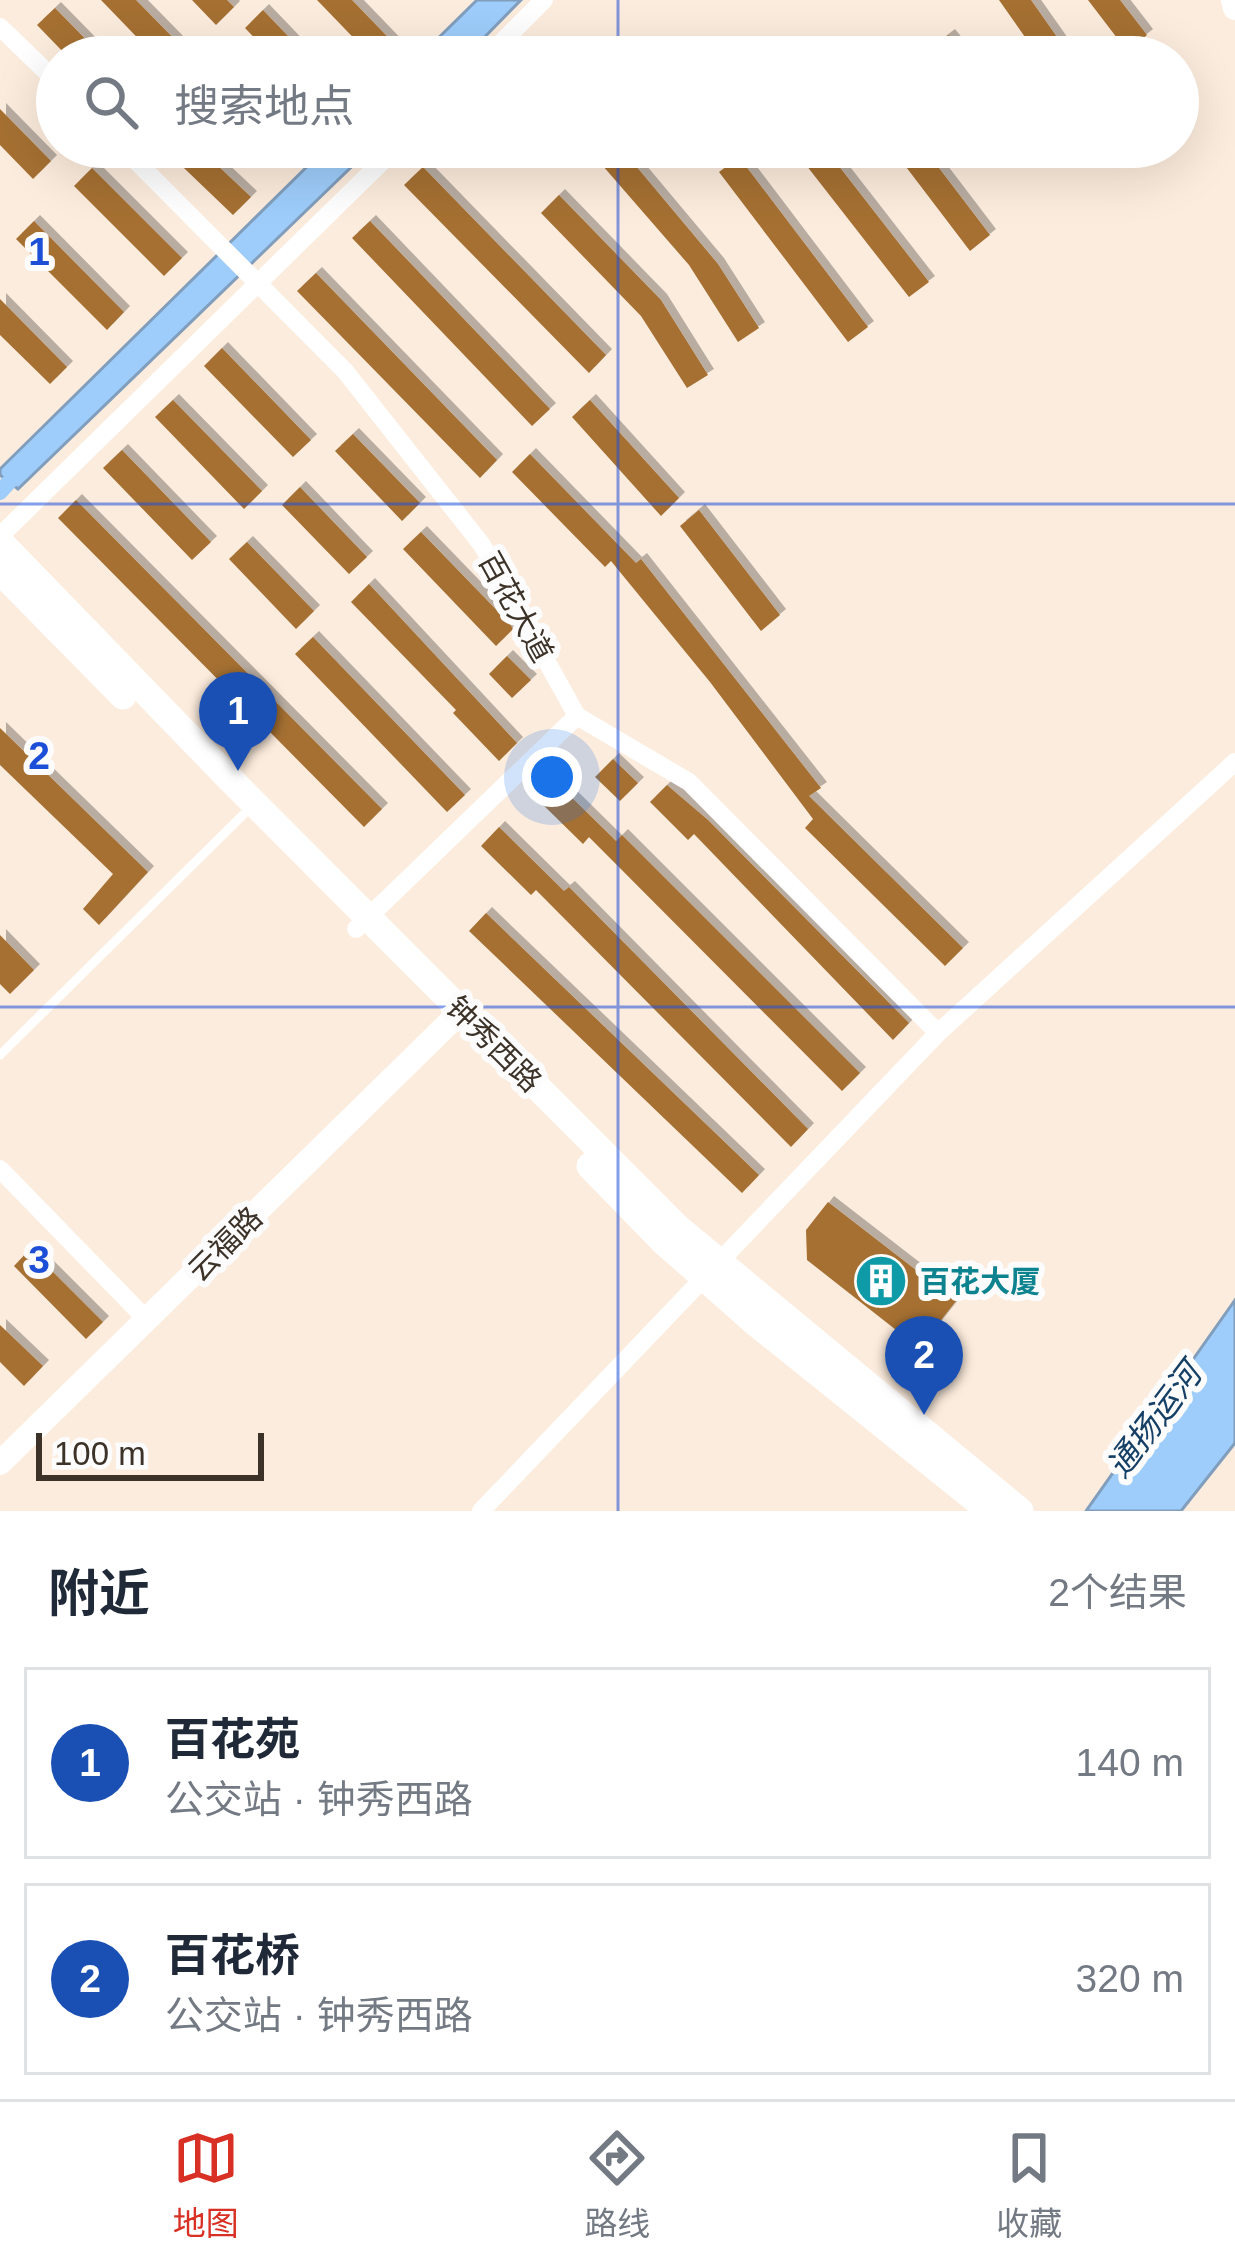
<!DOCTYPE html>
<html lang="zh">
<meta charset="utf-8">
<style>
body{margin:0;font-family:Helvetica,"Noto Sans SC",sans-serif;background:#f6f6f7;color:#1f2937}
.scale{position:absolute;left:36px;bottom:30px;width:228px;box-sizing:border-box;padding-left:12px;border:6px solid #3c3228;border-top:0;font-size:33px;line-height:42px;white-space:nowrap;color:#3c3228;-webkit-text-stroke:9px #fcfcfc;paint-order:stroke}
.you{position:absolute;left:552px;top:777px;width:42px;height:42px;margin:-30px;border:9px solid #fff;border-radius:50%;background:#1a73e8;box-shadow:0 0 0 18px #1a73e833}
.badge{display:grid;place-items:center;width:78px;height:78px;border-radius:50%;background:#d93025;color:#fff;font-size:39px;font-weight:700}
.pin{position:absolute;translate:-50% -99px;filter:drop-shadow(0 3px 6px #0008)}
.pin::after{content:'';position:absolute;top:63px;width:42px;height:36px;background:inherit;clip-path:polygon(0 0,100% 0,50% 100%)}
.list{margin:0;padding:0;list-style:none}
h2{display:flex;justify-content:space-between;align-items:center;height:156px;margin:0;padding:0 48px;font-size:51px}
h2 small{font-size:39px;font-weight:400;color:#747a83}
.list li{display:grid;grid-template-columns:78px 1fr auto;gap:36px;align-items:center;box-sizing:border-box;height:192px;margin:0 24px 24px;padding:0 24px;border:3px solid #e0e1e3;border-radius:0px}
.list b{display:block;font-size:45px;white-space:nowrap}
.list p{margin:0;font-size:39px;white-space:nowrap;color:#747a83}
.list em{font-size:39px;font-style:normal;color:#747a83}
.icon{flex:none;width:66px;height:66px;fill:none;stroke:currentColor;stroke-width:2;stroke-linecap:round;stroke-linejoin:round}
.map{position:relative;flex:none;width:1235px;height:1511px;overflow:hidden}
.search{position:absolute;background:#fff;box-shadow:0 12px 48px #0002;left:36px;right:36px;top:36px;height:132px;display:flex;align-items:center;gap:30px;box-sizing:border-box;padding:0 42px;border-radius:66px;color:#747a83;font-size:45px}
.sheet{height:588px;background:#fff}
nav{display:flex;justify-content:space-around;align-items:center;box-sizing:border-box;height:168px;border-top:3px solid #e0e1e3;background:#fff;font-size:33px;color:#747a83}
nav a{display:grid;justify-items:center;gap:6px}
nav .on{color:#d93025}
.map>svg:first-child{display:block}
</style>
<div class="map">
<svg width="1235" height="1511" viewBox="0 0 1235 1511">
<defs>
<filter id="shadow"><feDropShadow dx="6" dy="-6" stdDeviation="0" flood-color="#0004"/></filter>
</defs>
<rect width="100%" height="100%" fill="#fcecdd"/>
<!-- water -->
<path fill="#9ecdfb" stroke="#819ebc" stroke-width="3" d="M477,0H521L465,57H419Z
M327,147H372L18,489L0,475V469Z
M1235,1300V1443L1181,1511H1086Z"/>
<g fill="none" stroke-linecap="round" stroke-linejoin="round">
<!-- canal -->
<path stroke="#9ecdfb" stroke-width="16" d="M0,492L9,482"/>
</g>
<!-- building -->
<path fill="#a56f33" filter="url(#shadow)" d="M101,0H136L186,51L180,57H156Z
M192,0H227L234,7L216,25Z
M317,0H352L407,57H372Z
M999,0H1031L1071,57H1039Z
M1088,0H1120L1147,35L1127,51Z
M55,8L103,57H68L37,25Z
M263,10L308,57H273L245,28Z
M949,35L967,57H934L929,50Z
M0,109L51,161L33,179L0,145Z
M162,147H198L251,197L233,215Z
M609,147H620L718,264L759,328L738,342L689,265L596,158Z
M792,147H824L929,282L909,297Z
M915,147H923L990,235L970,251L900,159Z
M739,157L868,327L848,342L719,172Z
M423,167L606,355L589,373L404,185Z
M92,168L182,258L164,276L74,186Z
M559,195L661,300L708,375L687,388L641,316L541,213Z
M34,221L124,312L107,330L16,239Z
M370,221L550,409L532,426L352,238Z
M316,273L497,460L480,478L297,291Z
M0,299L67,367L50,384L0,335Z
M222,348L311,440L293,457L204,366Z
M173,400L262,491L244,509L155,417Z
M590,400L679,498L661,516L572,417Z
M353,434L420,503L402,521L335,451Z
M122,450L211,542L192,560L103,468Z
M530,454L636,563L641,559L821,788L809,796L963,948L945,966L805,828L813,819L710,682L611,561L605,567L512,472Z
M300,487L367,557L349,574L282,505Z
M76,500L382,809L364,827L58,518Z
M699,510L780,615L761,631L680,526Z
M421,532L510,624L513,629L496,646L403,549Z
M247,542L314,611L296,629L229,559Z
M369,584L517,743L499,761L453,713L456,710L351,602Z
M313,637L465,795L447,812L295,654Z
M507,656L531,680L512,698L489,674Z
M0,728L148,872L99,925L83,909L113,874L0,765Z
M613,759L638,783L620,801L595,777Z
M551,777L616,841L622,835L860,1073L842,1091L589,837L583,844L533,795Z
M667,785L708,820L909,1023L893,1040L694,834L688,840L650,802Z
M499,827L564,891L569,887L808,1129L791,1147L536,890L531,895L481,846Z
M486,913L759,1175L742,1193L469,931Z
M0,935L34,970L10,994L0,984Z
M828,1202L956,1301L919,1348L807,1260L806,1230Z
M30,1249L103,1322L86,1339L14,1266Z
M0,1325L43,1366L24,1386L0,1362Z"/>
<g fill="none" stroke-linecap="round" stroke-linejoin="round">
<!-- lane -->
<path stroke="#fff" stroke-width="9" d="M0,1055L252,806"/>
<!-- street -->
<path stroke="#fff" stroke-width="18" d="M0,27L57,82
M487,57L544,0
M122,147L345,371L482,545L577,716L689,782L938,1033
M0,536L397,147
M356,929L577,716
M0,1169L148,1321
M481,1511L938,1033L1235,762"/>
<!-- secondary -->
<path stroke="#fff" stroke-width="24" d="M1233,0L1235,8
M0,1463L449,1023"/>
<!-- primary -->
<path stroke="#fff" stroke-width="27" d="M0,542L228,777L678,1228L1020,1511
M0,571L123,696
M590,1166L664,1242L757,1324L990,1511"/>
</g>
<!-- grid -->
<path fill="none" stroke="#1d4ed8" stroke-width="3" stroke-opacity="0.55" d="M618,0V57M618,147V1511M0,504H1235M0,1007H1235"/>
<!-- icons -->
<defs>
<g id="building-disc" transform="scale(2.7)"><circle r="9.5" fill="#0f9aa8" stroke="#fcfcfc"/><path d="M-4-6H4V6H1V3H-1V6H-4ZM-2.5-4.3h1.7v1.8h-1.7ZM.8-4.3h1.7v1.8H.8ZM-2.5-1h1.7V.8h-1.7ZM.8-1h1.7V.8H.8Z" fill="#fff"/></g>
</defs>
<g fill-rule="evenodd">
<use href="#building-disc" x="881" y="1281"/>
</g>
<g text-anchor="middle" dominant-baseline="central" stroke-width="12" stroke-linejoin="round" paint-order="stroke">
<!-- street labels -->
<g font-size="30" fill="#3c3228" stroke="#fcfcfc">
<text transform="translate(516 607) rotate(61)">百花大道</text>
<text transform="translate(494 1044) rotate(45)">钟秀西路</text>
<text transform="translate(225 1244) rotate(-45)">云福路</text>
</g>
<!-- culture labels -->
<g font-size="30" font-weight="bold" fill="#0d838f" stroke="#fcfcfc" text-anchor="start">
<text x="920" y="1281">百花大厦</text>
</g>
<!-- water labels -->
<g font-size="33" font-style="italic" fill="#153f64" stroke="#fcfcfc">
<text transform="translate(1154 1420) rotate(-53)">通扬运河</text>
</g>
</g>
<g font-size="39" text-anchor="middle" font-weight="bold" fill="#1d4ed8" stroke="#fcfcfc" stroke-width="12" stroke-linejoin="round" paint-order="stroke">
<text x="39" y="265">1</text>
<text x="39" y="769">2</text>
<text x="39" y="1273">3</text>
</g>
</svg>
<div class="scale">100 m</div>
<div class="you"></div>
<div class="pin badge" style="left:238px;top:771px;background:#1a4fb4">1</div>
<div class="pin badge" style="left:924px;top:1415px;background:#1a4fb4">2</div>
<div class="search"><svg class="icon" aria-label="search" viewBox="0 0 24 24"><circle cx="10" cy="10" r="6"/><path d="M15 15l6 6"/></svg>搜索地点</div>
</div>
<section class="sheet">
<h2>附近<small>2个结果</small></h2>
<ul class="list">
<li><span class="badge" style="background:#1a4fb4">1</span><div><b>百花苑</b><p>公交站 · 钟秀西路</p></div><em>140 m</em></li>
<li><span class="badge" style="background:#1a4fb4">2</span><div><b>百花桥</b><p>公交站 · 钟秀西路</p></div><em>320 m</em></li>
</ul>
</section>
<nav>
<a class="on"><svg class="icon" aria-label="map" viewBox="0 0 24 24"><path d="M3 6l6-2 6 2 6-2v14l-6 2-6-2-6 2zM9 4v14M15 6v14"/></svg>地图</a>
<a><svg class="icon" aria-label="directions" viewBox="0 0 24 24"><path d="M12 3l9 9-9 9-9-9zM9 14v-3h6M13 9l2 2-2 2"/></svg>路线</a>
<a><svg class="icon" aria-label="saved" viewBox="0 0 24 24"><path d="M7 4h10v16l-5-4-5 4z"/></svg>收藏</a>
</nav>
